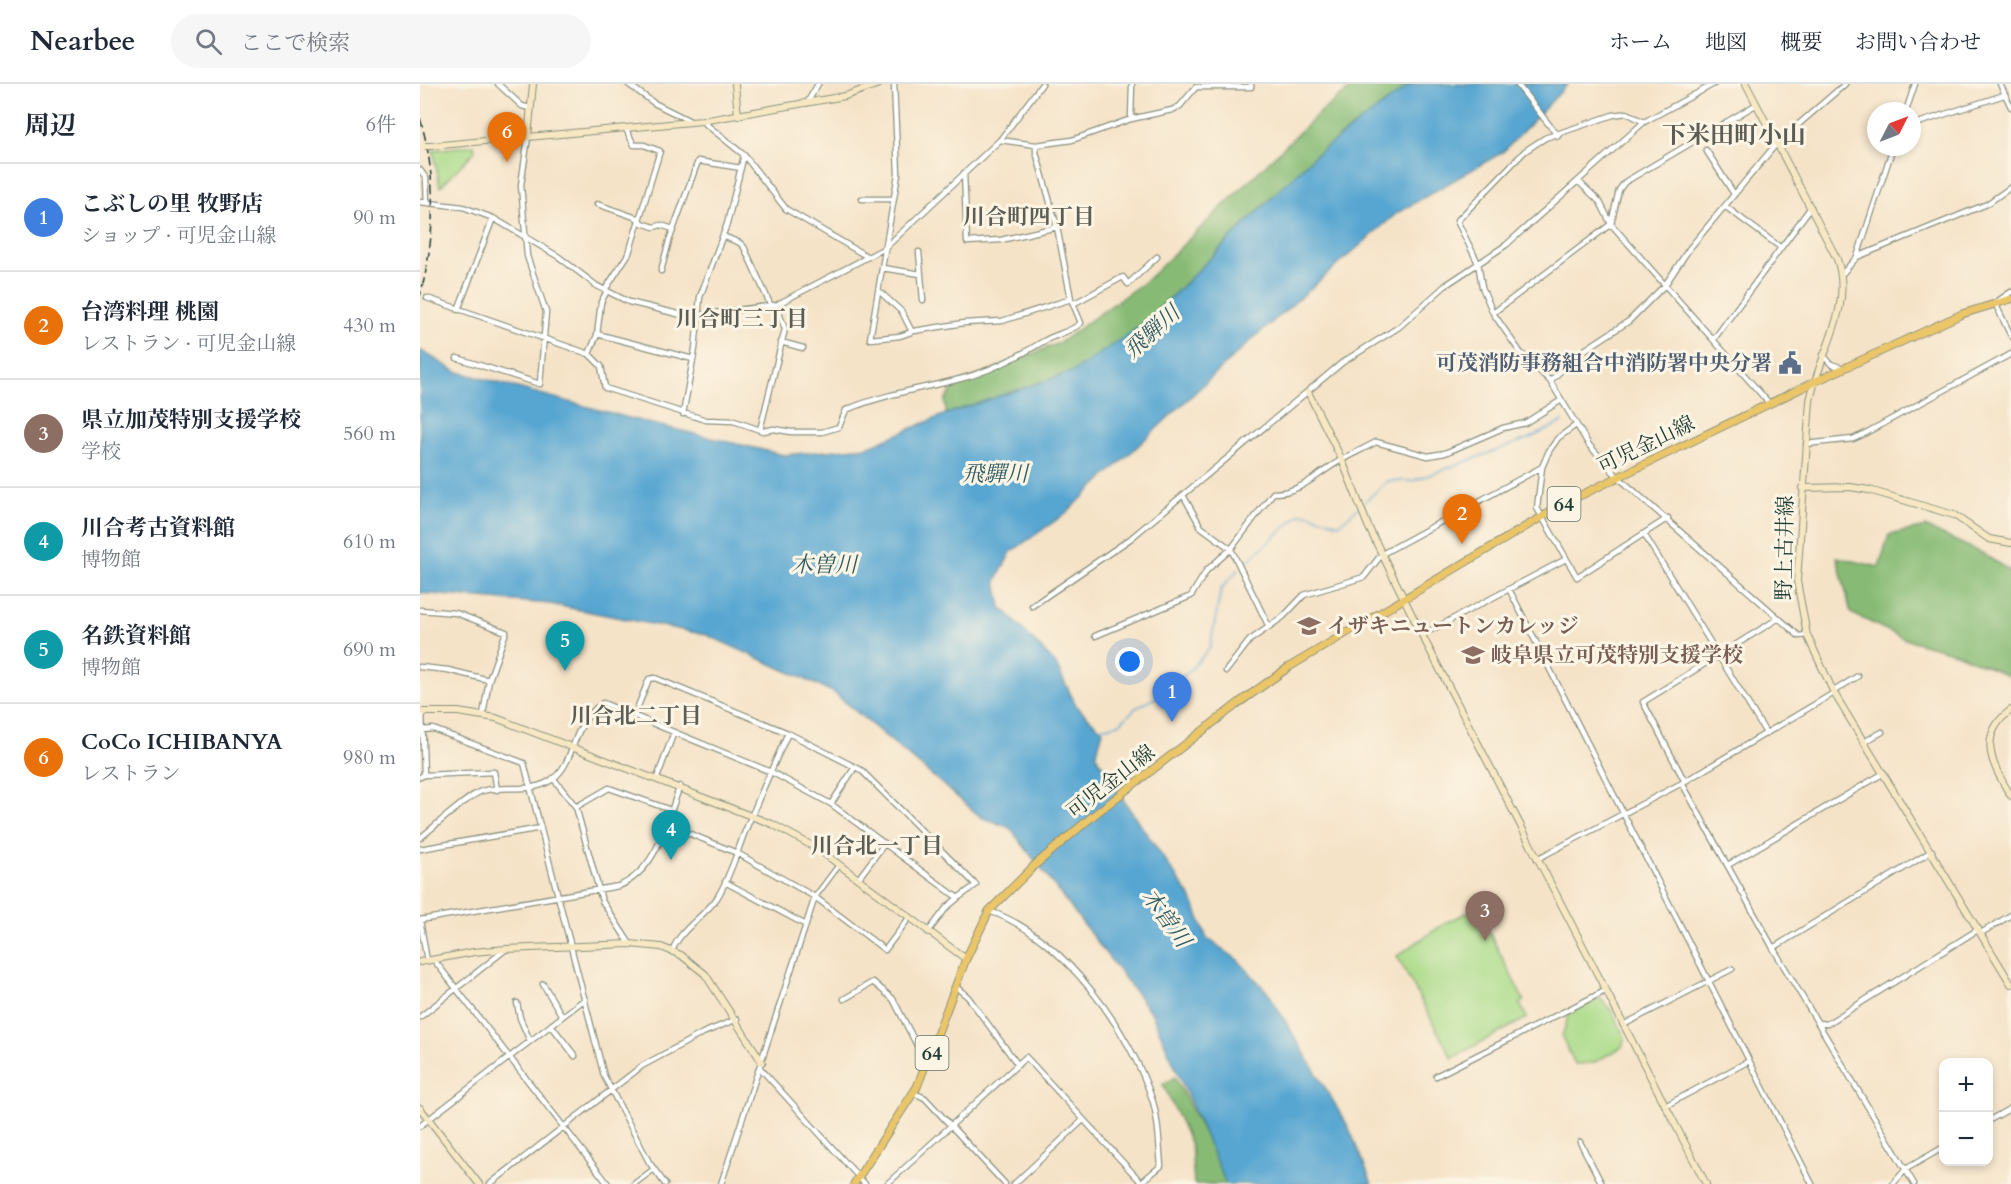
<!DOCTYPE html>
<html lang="ja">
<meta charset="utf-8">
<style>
body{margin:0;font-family:Cardo,"Noto Serif JP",serif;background:#f6f6f7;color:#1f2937}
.controls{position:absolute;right:18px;bottom:18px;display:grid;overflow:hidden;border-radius:12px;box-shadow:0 3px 9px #0003}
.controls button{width:54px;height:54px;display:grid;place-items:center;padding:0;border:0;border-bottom:2px solid #e0e1e3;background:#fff;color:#1f2937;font:30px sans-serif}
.compass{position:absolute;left:1447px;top:18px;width:54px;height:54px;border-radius:50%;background:#fff;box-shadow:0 3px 9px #0003;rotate:48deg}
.you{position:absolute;left:710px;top:578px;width:21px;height:21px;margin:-15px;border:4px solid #fff;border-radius:50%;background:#1a73e8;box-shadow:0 0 0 9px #1a73e833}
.badge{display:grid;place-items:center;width:39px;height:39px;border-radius:50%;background:#d1495b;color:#fff;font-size:20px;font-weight:700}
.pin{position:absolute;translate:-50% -50px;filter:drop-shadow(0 2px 3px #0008)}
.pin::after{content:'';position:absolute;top:32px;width:21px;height:18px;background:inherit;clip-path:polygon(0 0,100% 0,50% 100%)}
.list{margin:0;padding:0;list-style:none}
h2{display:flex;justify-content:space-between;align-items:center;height:78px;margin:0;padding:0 24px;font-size:26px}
h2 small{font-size:20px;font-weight:400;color:#747a83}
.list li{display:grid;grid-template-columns:39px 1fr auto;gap:18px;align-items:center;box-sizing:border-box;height:108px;padding:0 24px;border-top:2px solid #e0e1e3}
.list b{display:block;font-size:22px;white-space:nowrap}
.list p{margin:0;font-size:20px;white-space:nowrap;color:#747a83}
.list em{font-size:20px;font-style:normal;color:#747a83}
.icon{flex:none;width:33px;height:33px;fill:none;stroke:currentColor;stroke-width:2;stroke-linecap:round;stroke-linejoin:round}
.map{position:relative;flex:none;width:1591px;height:1100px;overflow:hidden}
header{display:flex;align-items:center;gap:36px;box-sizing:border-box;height:84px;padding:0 30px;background:#fff;border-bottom:2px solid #e0e1e3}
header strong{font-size:28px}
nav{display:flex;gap:33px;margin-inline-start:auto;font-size:21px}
.search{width:420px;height:54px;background:#f6f6f7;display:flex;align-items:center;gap:15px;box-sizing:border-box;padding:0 21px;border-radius:33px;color:#747a83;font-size:22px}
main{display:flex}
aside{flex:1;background:#fff}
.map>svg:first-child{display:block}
</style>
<header>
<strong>Nearbee</strong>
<div class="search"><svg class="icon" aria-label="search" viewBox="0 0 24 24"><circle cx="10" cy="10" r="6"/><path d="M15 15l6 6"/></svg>ここで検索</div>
<nav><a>ホーム</a><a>地図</a><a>概要</a><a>お問い合わせ</a></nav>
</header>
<main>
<aside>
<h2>周辺<small>6件</small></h2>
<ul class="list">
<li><span class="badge" style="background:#3f7fe0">1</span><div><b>こぶしの里 牧野店</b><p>ショップ · 可児金山線</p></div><em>90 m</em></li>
<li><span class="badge" style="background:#e8710a">2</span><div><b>台湾料理 桃園</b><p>レストラン · 可児金山線</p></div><em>430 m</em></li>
<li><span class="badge" style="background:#8d6e63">3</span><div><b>県立加茂特別支援学校</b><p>学校</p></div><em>560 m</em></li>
<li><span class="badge" style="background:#0f9aa8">4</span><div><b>川合考古資料館</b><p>博物館</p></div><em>610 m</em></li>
<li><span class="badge" style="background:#0f9aa8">5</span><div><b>名鉄資料館</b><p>博物館</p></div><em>690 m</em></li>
<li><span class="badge" style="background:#e8710a">6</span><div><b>CoCo ICHIBANYA</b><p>レストラン</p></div><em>980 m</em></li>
</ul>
</aside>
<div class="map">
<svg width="1591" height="1100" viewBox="0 0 1591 1100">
<rect width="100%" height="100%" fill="#fcf5e5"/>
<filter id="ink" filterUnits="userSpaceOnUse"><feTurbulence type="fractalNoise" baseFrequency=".0167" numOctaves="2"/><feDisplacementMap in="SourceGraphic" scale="12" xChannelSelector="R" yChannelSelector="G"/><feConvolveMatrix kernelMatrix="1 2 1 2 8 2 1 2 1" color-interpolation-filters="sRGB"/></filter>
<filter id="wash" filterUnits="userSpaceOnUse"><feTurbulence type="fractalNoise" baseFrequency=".008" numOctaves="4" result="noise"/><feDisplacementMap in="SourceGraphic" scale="24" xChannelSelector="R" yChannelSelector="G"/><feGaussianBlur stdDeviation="1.35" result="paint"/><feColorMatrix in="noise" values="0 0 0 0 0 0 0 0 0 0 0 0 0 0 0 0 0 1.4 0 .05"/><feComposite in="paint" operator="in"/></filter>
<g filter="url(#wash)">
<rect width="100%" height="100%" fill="#f5e3c8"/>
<!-- green -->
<path fill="#aadb89" stroke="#648c5e" stroke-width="1.5" d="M54,61L55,67L20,103L13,66Z
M1057,824L1104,917L1100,920L1107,934L1032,974L977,872L1027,838Z
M1180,914L1192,927L1205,953L1202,963L1173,979L1155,980L1142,953L1149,930Z"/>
<!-- forest -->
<path fill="#87bb75" stroke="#537c54" stroke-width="1.5" d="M936,0H991L894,72L725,239L654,287L526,330L525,316L537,300L639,259L728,195L898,30Z
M1505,443L1562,469L1591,488V593L1536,569L1485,555L1431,529L1417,473L1459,483L1469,451Z
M755,993L799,1079L806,1100H774L771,1061L743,1000Z"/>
<!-- water -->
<path fill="#57a6d1" stroke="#3b7282" stroke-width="1.5" d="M991,0H1148L1083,68L977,129L827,260L645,430L591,468L576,497L581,523L635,579L657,623L683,647L676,671L706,720L772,815L787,854L818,876L849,910L928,1042L952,1100H806L732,930L590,744L561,733L413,608L287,551L130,520L0,509V266L35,287L224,338L364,371L447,363L526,330L654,287L725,239L894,72Z"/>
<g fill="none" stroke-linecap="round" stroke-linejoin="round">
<!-- stream -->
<path stroke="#57a6d1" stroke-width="1.5" d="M942,420L968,397H992L1004,393L1110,354L1143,338
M822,482L880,430H888L919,440L939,423
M680,644L699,640L716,624L748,607L771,585L790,564L801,505L818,486"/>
</g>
</g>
<g filter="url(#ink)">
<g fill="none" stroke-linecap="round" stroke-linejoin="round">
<!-- street casing -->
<g stroke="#8a907e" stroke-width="7">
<path id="street" d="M78,0L102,22L110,24
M208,0L234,19L270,37
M474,0L478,90L450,255L480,252L494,247L544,239L582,237L651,215
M1097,0L1138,52
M1580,0L1591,23
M387,19L398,0
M1486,27L1495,0
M711,35L712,0
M282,37L324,71L366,125L448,173
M1224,38L1207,29L1193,31L1125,54L1105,67L1037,137L1058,179L1062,203L1073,229L1100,268L1130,297L1169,361L1197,392L1379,552L1387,551
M1492,41L1584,11
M580,56L616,61L652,56L711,35L752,26L760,22L776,3H831V0
M1286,66L1314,110
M0,86L6,94L7,119
M544,89L547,158L581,156L637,143
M1158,97L1180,118L1191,140L1349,319
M442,115H474
M0,118L43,123L73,134L139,173L177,202L209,218L262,231H279L356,221L465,164L580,56L622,0
M177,120L217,134L222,139L234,143L241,141L253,145
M1306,123L1360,163
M303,152L320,159L324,163L351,222
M499,168L503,216
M1437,173L1567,120L1591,103
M462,184L501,190
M241,187L249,157L278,77L321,84
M1422,190L1437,173L1473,63
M185,206L209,169L240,67L224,61H214L206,45
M459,207L482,228L492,248
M1591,208L1575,219L1591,252
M7,214L169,270L177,251L181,218L187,207
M653,220L703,193L708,200L737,173
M38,226L73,134
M1073,229L1191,140L1199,106L1205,98L1337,20
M177,250L273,275
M1294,255L1391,123
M361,258L383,264
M169,270L181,282L185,304L286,336L314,337L343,347L354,345L371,348H402L419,343L426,326C461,311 499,305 536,296C566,289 598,273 624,257C636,250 651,248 661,239L651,215L637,143L616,68V61
M1403,271L1411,280L1423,284
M37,274L120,300L126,228L107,172L101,101L108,53
M1130,297L1160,269L1209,237L1245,201L1269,165L1357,59L1425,0
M263,330L275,265L280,213L307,140L324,71
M1156,341L1138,354L1129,367L1122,383L1117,424L1157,493L1248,434
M340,346L365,245L356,221
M1386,360L1433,355L1442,351L1591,270
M763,411L781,443L811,465L849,543
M1224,450L1346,649
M1089,505L1392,1100
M612,522L710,455L923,278L979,243L1026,201L1086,161L1224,38L1294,0
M0,526L36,529L86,548L69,596L63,631
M1002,551L1146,475
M675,552L771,512L787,486L811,465L853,409C876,409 889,397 907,385C922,374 940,367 956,358L1008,372L1025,369L1083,344L1105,339L1140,317
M0,583L28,586L69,596
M806,587L830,556L863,533L884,511L944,493L962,470L1122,383
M1414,607L1438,592
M214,632L229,595L235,594L368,649
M3,646L13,645L104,679L184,992L229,1078L245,1100
M1444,658L1462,648
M4,691L74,688L77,706
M0,693L4,691L2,628
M133,694L156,723L182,817L210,860
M237,694L254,648
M1264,696L1223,618L1359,534
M1262,699L1353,864L1494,1100
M411,720L435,683
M156,723L189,704L251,726
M246,740L317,769L395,813L465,866L489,834
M0,754C13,744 50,710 62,707C86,700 113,711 134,694C157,675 149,642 183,619L351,688L411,720L538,814L556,801L441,686L368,649C353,682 338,716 324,750C316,771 309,795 297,814C284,833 261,844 252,867
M0,765L121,744
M1117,775L1262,699L1414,609
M1308,781L1464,689
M438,795L465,759
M305,798L386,841
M569,827C642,851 711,947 733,1018C739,1037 739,1061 741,1082L719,1100
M0,836L199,802C238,785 246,739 260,702
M0,836L7,877
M508,848L527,823L538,814
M1561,849L1591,831
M1353,864L1512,767
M14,876L188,1100
M123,900L142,932
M536,903L548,913L598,981
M424,915L453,898L473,915L506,979
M97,919L100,934L110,957
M0,933L85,866
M1399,939L1407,940L1559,845
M131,941L155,972
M1203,941L1312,885
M340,984L445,1100
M1016,992L1185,907
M494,1009L505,1014L585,1100
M1245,1022L1329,977
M1568,1037L1591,1024
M0,1042L165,915
M1160,1058L1182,1100
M70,1100L222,982L283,949L317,935
M214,1100L234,1085
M301,1100L395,813L419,781
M467,1100L606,973L721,1098
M594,1100L663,1036
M1473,1100L1486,1085L1524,1063"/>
</g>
<!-- secondary casing -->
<g stroke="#8a907e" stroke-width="8">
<path id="secondary" d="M315,0L318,32
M1326,0L1417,175C1434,225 1399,268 1390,317L1377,497L1387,551L1414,609L1591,900
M108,53L113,0
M11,62L282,37L425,12L459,0
M888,308L922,376L948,442L1002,551L1286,1100
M1382,404L1430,403L1449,406L1534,431L1569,455L1591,459
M1591,626C1556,652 1572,681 1591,712
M0,628H38L76,634L352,740L398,765L546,875
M0,878L54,868L86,865L210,860L241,863L261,871L285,890L342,978
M0,1024L59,1100"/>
</g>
<!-- primary casing -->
<g stroke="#8a907e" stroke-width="9">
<path id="primary" d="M434,1100L497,1003L546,875L569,827L615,781L674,731L820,618L869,583L1149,417L1394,298L1542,230L1591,215"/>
</g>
<!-- street -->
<use href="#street" stroke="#fff" stroke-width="4.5"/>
<!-- secondary -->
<use href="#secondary" stroke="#f7e8c3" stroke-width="6"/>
<!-- primary -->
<use href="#primary" stroke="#ebc669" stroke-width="7"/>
<!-- rail -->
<path stroke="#1f3d34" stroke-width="1.5" stroke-dasharray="9 4.5" stroke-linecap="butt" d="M0,34C17,92 16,153 0,212"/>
<!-- secondary-bridge casing -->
<g stroke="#8a907e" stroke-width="8" stroke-linecap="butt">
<path id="secondary-bridge" d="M5,62H11"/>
</g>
<!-- secondary-bridge -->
<use href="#secondary-bridge" stroke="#f7e8c3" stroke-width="6"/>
</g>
</g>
<!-- icons -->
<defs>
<g id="civic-bare" transform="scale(1.8)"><path d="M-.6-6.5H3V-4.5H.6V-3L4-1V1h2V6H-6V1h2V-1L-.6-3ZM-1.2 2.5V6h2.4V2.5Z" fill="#5c6f8a" stroke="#fcf5e5" stroke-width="2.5" paint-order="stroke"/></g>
<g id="school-bare" transform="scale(1.8)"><path d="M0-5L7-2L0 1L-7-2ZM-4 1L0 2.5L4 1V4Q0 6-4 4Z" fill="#8d6e63" stroke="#fcf5e5" stroke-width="2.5" paint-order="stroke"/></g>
</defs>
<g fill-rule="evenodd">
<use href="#civic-bare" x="1370" y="279"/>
<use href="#school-bare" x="889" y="542"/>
<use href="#school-bare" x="1053" y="571"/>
</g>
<g text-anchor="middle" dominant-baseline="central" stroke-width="6" stroke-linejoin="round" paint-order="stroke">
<!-- shield labels -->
<g fill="#fcf5e5" stroke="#617469" stroke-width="1.5">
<rect x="1127.5" y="403" width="33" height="34" rx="4.5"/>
<rect x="495.5" y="952" width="33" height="34" rx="4.5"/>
</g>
<g font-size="20" font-weight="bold" fill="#1f3d34">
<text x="1144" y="420">64</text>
<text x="512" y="969">64</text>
</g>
<!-- service labels -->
<g font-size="21" font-weight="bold" fill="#4e5e75" stroke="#fcf5e5" text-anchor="end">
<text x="1352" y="279">可茂消防事務組合中消防署中央分署</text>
</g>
<!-- street labels -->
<g font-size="21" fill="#1f3d34" stroke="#fcf5e5">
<text transform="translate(1226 361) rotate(-26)">可児金山線</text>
<text transform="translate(1365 464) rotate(-89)">野上古井線</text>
<text transform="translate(691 698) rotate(-38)">可児金山線</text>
</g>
<!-- education labels -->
<g font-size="21" font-weight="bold" fill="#785e54" stroke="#fcf5e5" text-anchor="start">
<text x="907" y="542">イザキニュートンカレッジ</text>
<text x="1071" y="571">岐阜県立可茂特別支援学校</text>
</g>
<!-- neighbourhood labels -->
<g font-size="22" font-weight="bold" fill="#5c5e56" stroke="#fcf5e5">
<text x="609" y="133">川合町四丁目</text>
<text x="322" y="235">川合町三丁目</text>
<text x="216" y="632">川合北二丁目</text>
<text x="457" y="762">川合北一丁目</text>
</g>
<!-- water labels -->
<g font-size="22" font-style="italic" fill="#305c63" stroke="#fcf5e5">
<text transform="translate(732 248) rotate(-42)">飛騨川</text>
<text x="575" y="390">飛驒川</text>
<text x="404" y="481">木曽川</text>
<text transform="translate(746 834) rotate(54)">木曽川</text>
</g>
<!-- quarter labels -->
<g font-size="24" font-weight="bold" fill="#5c5e56" stroke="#fcf5e5">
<text x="1314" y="51">下米田町小山</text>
</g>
</g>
</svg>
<div class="controls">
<button>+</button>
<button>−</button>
</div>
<svg class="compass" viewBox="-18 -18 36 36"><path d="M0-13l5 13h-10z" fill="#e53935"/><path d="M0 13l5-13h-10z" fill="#747a83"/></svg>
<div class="you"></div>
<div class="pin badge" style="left:752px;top:638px;background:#3f7fe0">1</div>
<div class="pin badge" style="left:1042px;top:460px;background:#e8710a">2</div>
<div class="pin badge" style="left:1065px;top:857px;background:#8d6e63">3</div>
<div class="pin badge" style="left:251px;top:776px;background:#0f9aa8">4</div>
<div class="pin badge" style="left:145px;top:587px;background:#0f9aa8">5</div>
<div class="pin badge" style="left:87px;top:78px;background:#e8710a">6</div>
</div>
</main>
